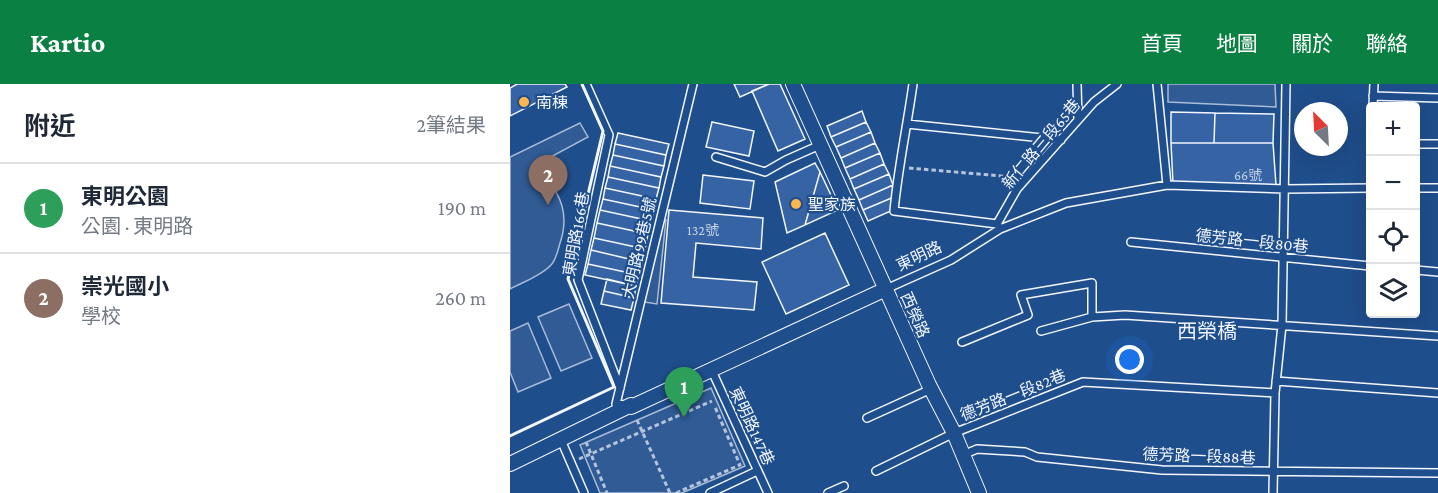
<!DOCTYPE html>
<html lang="zh-TW">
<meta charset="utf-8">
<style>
body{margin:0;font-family:"Crimson Pro","Noto Sans TC",serif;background:#f2f2f3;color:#1f2937}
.controls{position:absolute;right:18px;top:18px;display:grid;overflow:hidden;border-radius:6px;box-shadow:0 6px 24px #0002}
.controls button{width:54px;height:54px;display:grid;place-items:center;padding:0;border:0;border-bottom:2px solid #e0e1e3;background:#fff;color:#1f2937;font:30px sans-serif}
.compass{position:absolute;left:784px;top:18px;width:54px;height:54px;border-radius:50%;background:#fff;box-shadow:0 6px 24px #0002;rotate:336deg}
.you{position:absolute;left:620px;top:276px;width:21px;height:21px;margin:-15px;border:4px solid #fff;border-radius:50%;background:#1a73e8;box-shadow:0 0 0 9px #1a73e833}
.badge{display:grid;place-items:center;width:39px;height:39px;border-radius:50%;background:#0b8043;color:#fff;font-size:20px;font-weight:700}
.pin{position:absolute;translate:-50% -50px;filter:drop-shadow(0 2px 3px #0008)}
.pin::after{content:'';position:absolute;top:32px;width:21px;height:18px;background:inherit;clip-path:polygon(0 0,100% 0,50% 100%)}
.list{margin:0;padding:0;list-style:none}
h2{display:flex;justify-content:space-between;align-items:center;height:78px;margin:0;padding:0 24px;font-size:26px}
h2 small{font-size:20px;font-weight:400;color:#747a83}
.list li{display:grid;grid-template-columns:39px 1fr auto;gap:18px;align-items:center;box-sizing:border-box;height:90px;padding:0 24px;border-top:2px solid #e0e1e3}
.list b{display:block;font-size:22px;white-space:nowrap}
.list p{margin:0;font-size:20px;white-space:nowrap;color:#747a83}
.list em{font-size:20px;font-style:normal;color:#747a83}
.icon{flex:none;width:33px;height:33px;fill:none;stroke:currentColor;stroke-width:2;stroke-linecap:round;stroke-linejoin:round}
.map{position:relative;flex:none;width:928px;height:409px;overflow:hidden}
header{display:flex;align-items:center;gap:36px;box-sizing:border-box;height:84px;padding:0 30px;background:#0b8043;color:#fff}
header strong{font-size:28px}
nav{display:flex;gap:33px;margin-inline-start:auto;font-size:21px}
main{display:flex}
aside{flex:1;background:#fff}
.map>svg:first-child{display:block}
</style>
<header>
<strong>Kartio</strong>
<nav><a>首頁</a><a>地圖</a><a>關於</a><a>聯絡</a></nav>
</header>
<main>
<aside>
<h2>附近<small>2筆結果</small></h2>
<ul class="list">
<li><span class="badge" style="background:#2e9e5b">1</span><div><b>東明公園</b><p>公園 · 東明路</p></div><em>190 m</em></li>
<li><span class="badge" style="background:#8d6e63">2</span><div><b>崇光國小</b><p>學校</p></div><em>260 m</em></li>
</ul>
</aside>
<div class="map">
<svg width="928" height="409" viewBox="0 0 928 409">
<rect width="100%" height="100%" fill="#1f4e8c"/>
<!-- green -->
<path fill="#305b95" stroke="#a8bbd7" stroke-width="1.5" d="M658,0H765L766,23L658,18Z
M70,39L78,53L22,83C48,102 61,127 50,159C48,166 46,176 41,181C31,192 13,198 0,205V73Z
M156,136L147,220L134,218L152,137Z
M59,220L82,274L51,287L28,233Z
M18,239L41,294L8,308L0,288V247Z
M201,304L235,382L172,409H90L70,361Z"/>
<!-- building -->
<path fill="#3563a3" stroke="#f2f6ff" stroke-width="1.5" d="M7,0H55L57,3L0,32V4Z
M224,0H259L230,13Z
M259,0H270L295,55L268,67L242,7Z
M352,27L356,38L321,53L317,42Z
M661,28L705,29L704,59H661Z
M705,29L764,30L763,59H704Z
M202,38L244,47L239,72L196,63Z
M356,38L361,48L326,63L321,53Z
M361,48L365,59L331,74L326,63Z
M108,49L159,60L156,71L105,60Z
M365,59L370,69L335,84L331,74Z
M661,59H763L766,101L663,99Z
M105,60L156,71L154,82L103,71Z
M370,69L374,80L340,95L335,84Z
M103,71L154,82L151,93L100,82Z
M305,79L310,88L295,141L277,149L265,98Z
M374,80L379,90L344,105L340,95Z
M100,82L151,93L149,104L98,93Z
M310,88L328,126L295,141Z
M379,90L383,101L349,116L344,105Z
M193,91L244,97L240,125L190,119Z
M98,93L149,104L146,115L95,104Z
M383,101L384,113L353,126L349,116Z
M95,104L146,115L144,126L93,115Z
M384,113L383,126L358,137L353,126Z
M93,115L144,126L141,137L90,126Z
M90,126L141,137L138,150L87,139Z
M159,126L253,134L251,165L186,159L183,193L247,198L244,226L151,219Z
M87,139L138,150L135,165L84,154Z
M315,149L339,201L276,230L252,178Z
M84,154L135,165L132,178L81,166Z
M81,166L132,178L129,191L78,180Z
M78,180L129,191L126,202L75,191Z
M97,195L126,202L124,214L94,207Z
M94,207L124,214L121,226L91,220Z"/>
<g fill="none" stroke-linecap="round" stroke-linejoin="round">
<!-- service casing -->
<g stroke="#f2f6ff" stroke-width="10">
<path id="service" d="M76,0L99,51L68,196L110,304
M403,0C397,43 388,84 384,127L487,140
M567,0L568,36
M647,0L657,101
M863,12L928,14
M863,22L864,0
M397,40L551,56
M906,60H928
M206,73L255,88L276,76L310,61
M906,104H928
M489,143L487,140L507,105L584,18L607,0
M621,158L860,182
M906,186L928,188
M376,205L441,176L490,145L556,119L657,101L775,105L860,104
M531,247L582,233
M452,258L518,231L511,211L582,199V233L615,231L928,252
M202,287L258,409
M766,297L928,309
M115,321L106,320L183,0
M357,334L421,305
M51,356L74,409
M453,371L467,365L515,368L527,373L652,386L928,389
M366,387L444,349L573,298L765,309
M200,409L247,387
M318,409L334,402
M763,409L765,309L772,241L776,0"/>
</g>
<!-- minor casing -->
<g stroke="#f2f6ff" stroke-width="16">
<path id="minor" d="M283,0L419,301L444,349L469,409
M0,380L121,321V323L376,205"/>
</g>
<!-- path -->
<path stroke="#b3c4dc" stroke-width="3" stroke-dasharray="4.5 3" stroke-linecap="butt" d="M399,84L503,93
M127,336L160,409
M76,358L97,409
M69,375L202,317
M166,409L230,381L205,323"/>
<!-- service -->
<use href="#service" stroke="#1f4e8c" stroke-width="7"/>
<!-- minor -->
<use href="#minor" stroke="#1f4e8c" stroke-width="14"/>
<!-- wall -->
<path stroke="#f2f6ff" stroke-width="3" d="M0,352L104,303L58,195L93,47L72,0"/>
</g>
<!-- markers -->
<g fill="#ffb74d" stroke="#1f4e8c" stroke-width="2">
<circle cx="14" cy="18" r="6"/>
<circle cx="286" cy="120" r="6"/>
</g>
<g text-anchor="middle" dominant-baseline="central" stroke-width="4.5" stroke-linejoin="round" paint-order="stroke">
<!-- number labels -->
<g font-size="14" fill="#c3d1e8">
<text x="738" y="91">66號</text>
<text x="193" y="146">132號</text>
</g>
<!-- poi labels -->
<g font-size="16" fill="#f2f6ff" stroke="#1f4e8c" text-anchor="start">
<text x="26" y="18">南棟</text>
<text x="298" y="120">聖家族</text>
</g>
<!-- street labels -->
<g font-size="16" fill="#f2f6ff" stroke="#1f4e8c">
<text transform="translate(531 60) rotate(-50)">新仁路三段65巷</text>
<text transform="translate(66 150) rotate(-80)">東明路166巷</text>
<text transform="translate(742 157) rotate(6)">德芳路一段80巷</text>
<text transform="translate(129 164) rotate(-77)">大明路99巷5號</text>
<text transform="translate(409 172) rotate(-25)">東明路</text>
<text transform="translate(405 231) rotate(66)">西榮路</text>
<text transform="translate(503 311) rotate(-22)">德芳路一段82巷</text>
<text transform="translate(242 342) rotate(65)">東明路147巷</text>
<text transform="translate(689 372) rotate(2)">德芳路一段88巷</text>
</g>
<!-- quarter labels -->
<g font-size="20" fill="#f2f6ff" stroke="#1f4e8c">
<text x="697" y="247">西榮橋</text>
</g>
</g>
</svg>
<div class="controls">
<button>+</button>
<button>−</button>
<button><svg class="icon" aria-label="locate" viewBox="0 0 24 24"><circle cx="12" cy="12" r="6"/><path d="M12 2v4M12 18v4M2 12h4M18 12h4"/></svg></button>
<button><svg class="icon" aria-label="layers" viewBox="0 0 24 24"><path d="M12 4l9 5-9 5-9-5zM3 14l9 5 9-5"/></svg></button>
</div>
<svg class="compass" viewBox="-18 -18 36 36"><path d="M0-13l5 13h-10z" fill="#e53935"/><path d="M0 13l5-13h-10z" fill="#747a83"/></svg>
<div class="you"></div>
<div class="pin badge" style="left:174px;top:333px;background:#2e9e5b">1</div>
<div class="pin badge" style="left:38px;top:121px;background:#8d6e63">2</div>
</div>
</main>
